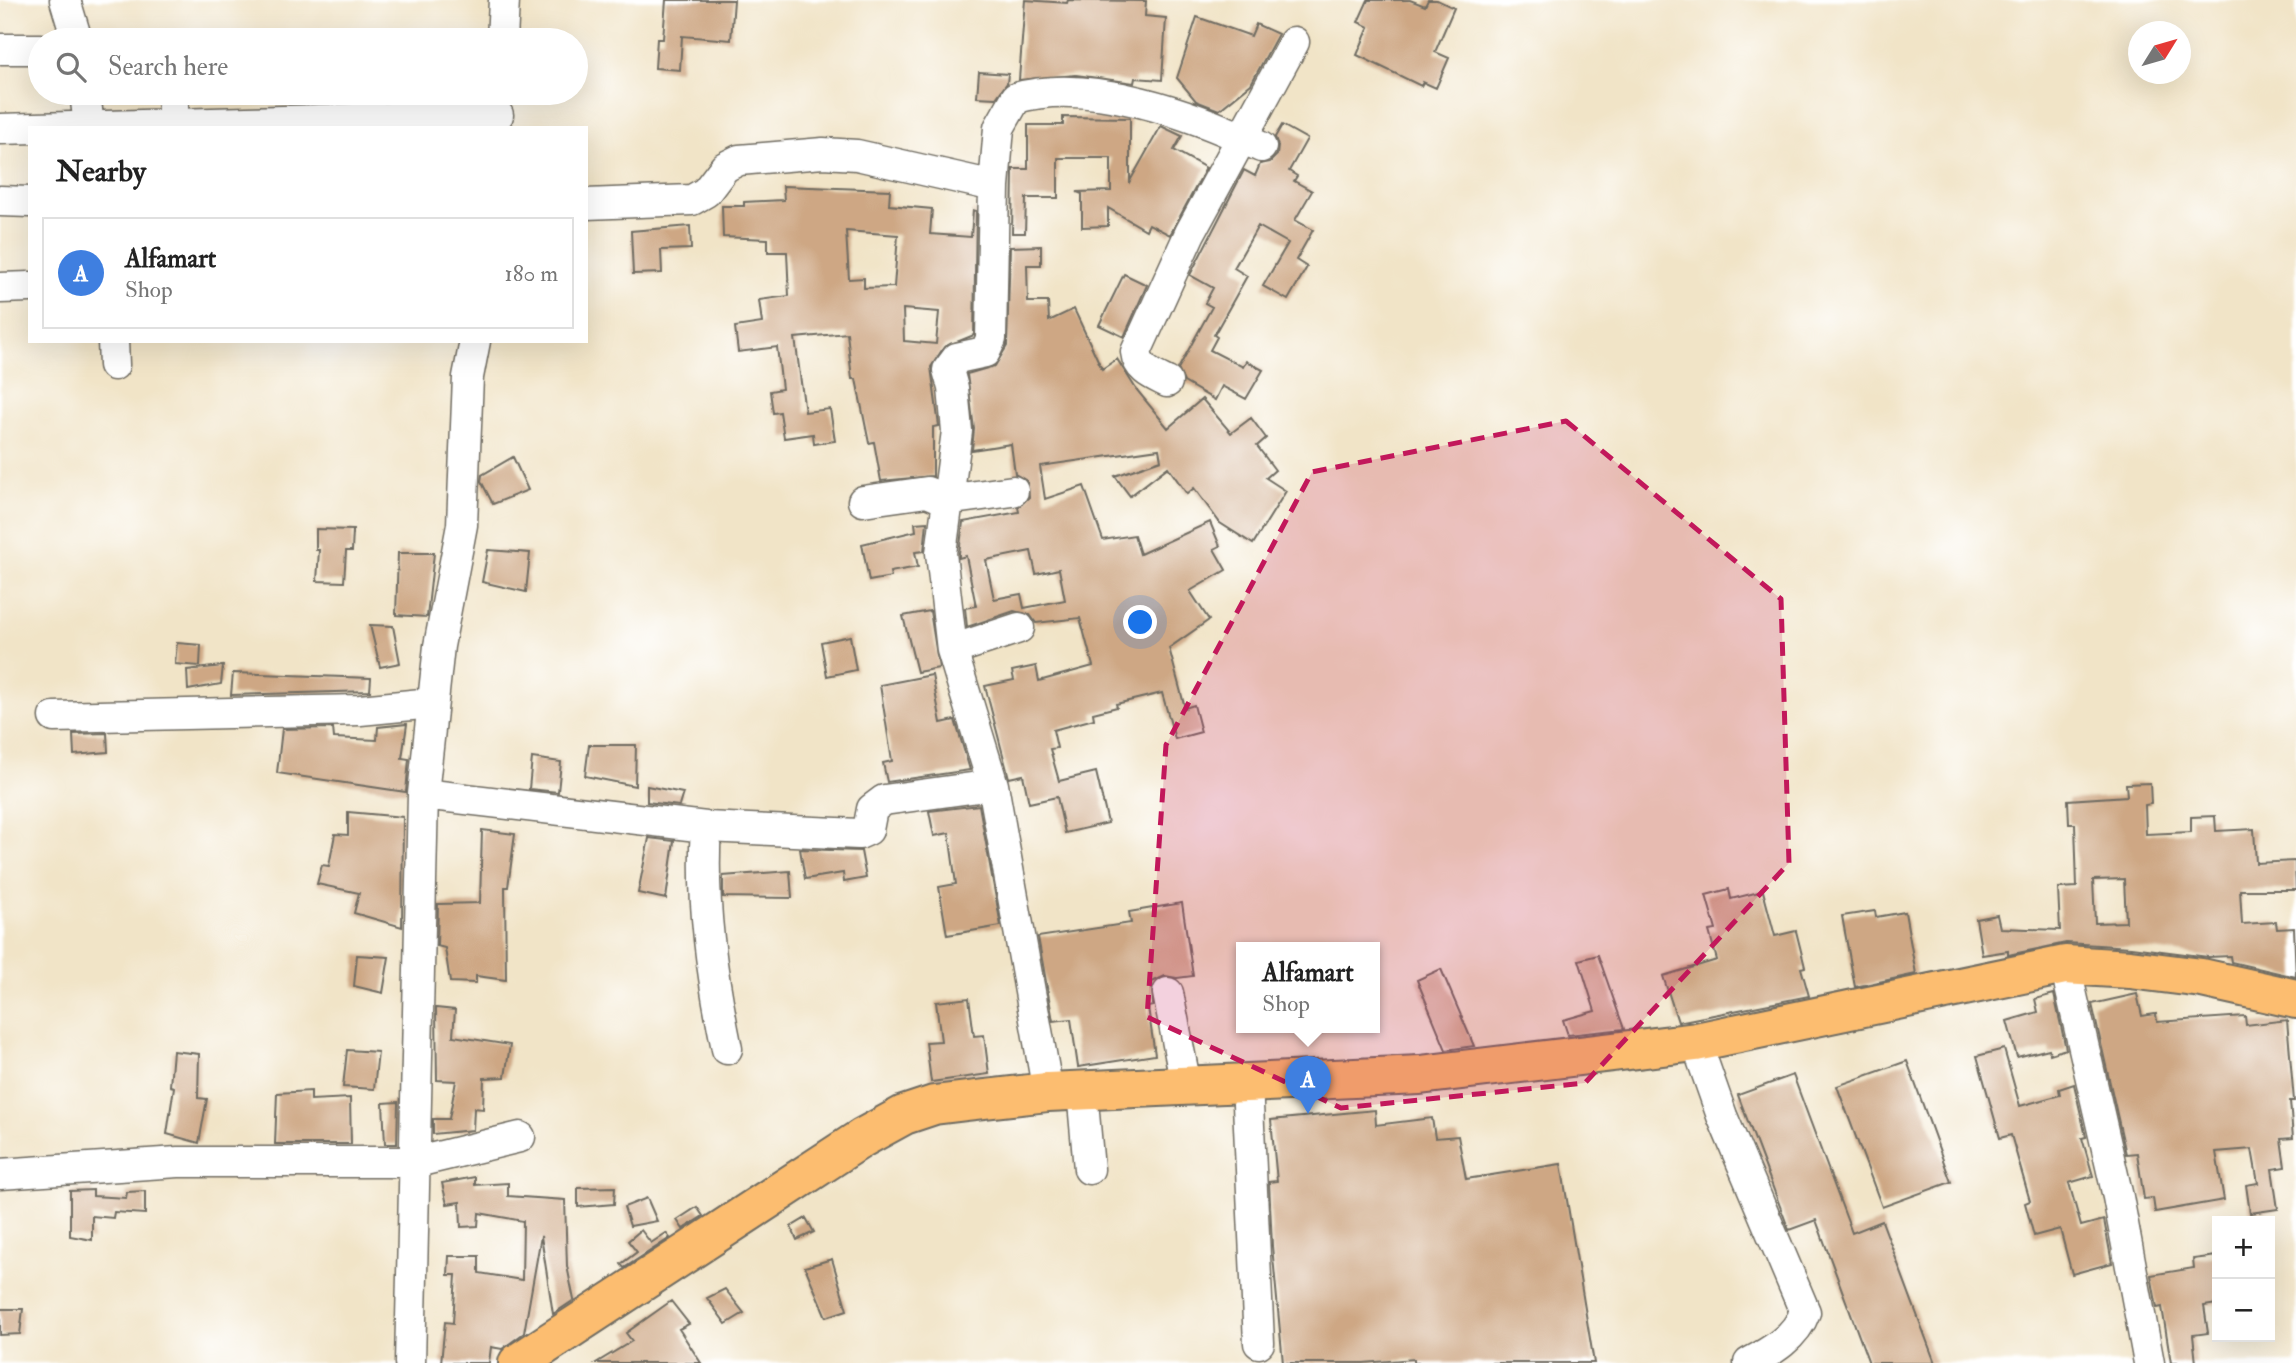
<!DOCTYPE html>
<meta charset="utf-8">
<style>
body{margin:0;font-family:"IM FELL Double Pica",serif;background:#f2f2f2;color:#222}
.controls{position:absolute;right:21px;bottom:21px;display:grid;overflow:hidden;border-radius:0px;box-shadow:0 7px 28px #0002}
.controls button{width:63px;height:63px;display:grid;place-items:center;padding:0;border:0;border-bottom:2px solid #e0e0e0;background:#fff;color:#222;font:35px sans-serif}
.compass{position:absolute;left:2128px;top:21px;width:63px;height:63px;border-radius:50%;background:#fff;box-shadow:0 7px 28px #0002;rotate:53deg}
.you{position:absolute;left:1141px;top:623px;width:24px;height:24px;margin:-18px;border:5px solid #fff;border-radius:50%;background:#1a73e8;box-shadow:0 0 0 10px #1a73e833}
.badge{display:grid;place-items:center;width:46px;height:46px;border-radius:50%;background:#2563eb;color:#fff;font-size:23px;font-weight:700}
.pin{position:absolute;translate:-50% -58px;filter:drop-shadow(0 2px 4px #0008)}
.pin::after{content:'';position:absolute;top:37px;width:24px;height:21px;background:inherit;clip-path:polygon(0 0,100% 0,50% 100%)}
.popup{position:absolute;left:1236px;top:942px;width:144px;height:91px;box-sizing:border-box;display:grid;place-content:center;border-radius:0px;background:#fff;filter:drop-shadow(0 2px 5px #0005);font-size:23px;white-space:nowrap;color:#767676}
.popup b{font-size:26px;color:#222}
.popup::after{content:'';position:absolute;left:50%;top:100%;margin-left:-14px;border:14px solid transparent;border-top-color:#fff}
.list{margin:0;padding:0;list-style:none}
h2{display:flex;justify-content:space-between;align-items:center;height:91px;margin:0;padding:0 28px;font-size:30px}
h2 small{font-size:23px;font-weight:400;color:#767676}
.list li{display:grid;grid-template-columns:46px 1fr auto;gap:21px;align-items:center;box-sizing:border-box;height:112px;margin:0 14px 14px;padding:0 14px;border:2px solid #e0e0e0;border-radius:0px}
.list b{display:block;font-size:26px;white-space:nowrap}
.list p{margin:0;font-size:23px;white-space:nowrap;color:#767676}
.list em{font-size:23px;font-style:normal;color:#767676}
.icon{flex:none;width:38px;height:38px;fill:none;stroke:currentColor;stroke-width:2;stroke-linecap:round;stroke-linejoin:round}
.map{position:relative;flex:none;width:2296px;height:1363px;overflow:hidden}
.search{position:absolute;background:#fff;box-shadow:0 7px 28px #0002;left:28px;top:28px;width:560px;height:77px;display:flex;align-items:center;gap:18px;box-sizing:border-box;padding:0 24px;border-radius:38px;color:#767676;font-size:26px}
.panel{position:absolute;background:#fff;box-shadow:0 7px 28px #0002;left:28px;top:126px;width:560px;height:217px;border-radius:0px}
.map>svg:first-child{display:block}
</style>
<div class="map">
<svg width="2296" height="1363" viewBox="0 0 2296 1363">
<rect width="100%" height="100%" fill="#fff"/>
<filter id="ink" filterUnits="userSpaceOnUse"><feTurbulence type="fractalNoise" baseFrequency=".0143" numOctaves="2"/><feDisplacementMap in="SourceGraphic" scale="14" xChannelSelector="R" yChannelSelector="G"/><feConvolveMatrix kernelMatrix="1 2 1 2 8 2 1 2 1" color-interpolation-filters="sRGB"/></filter>
<filter id="wash" filterUnits="userSpaceOnUse"><feTurbulence type="fractalNoise" baseFrequency=".00686" numOctaves="4" result="noise"/><feDisplacementMap in="SourceGraphic" scale="28" xChannelSelector="R" yChannelSelector="G"/><feGaussianBlur stdDeviation="1.57" result="paint"/><feColorMatrix in="noise" values="0 0 0 0 0 0 0 0 0 0 0 0 0 0 0 0 0 1.4 0 .05"/><feComposite in="paint" operator="in"/></filter>
<g filter="url(#wash)">
<rect width="100%" height="100%" fill="#f1e4c7"/>
<g id="blocks">
<!-- building -->
<path fill="#cea784" fill-rule="evenodd" d="M666,0H734L731,40L682,36L680,70L655,68L657,39H663Z
M1025,0L1067,3L1068,0L1146,1L1145,16L1166,18L1162,80L1135,78L1134,83L1076,75L1019,80Z
M1368,0H1410L1425,6L1428,0H1437L1454,8L1435,52L1449,58L1436,88L1423,82L1421,86L1357,55L1369,27L1358,22Z
M1197,17L1251,36L1256,24L1278,34L1251,84L1219,110L1196,101L1177,78Z
M979,72L1008,74L1007,83L996,98L977,97Z
M1063,117L1130,118V181L1161,126L1182,136L1174,150L1206,168L1170,235L1149,224L1146,230L1108,208V226L1082,227V194L1077,192L1111,191V158H1058V198H1026L1025,233H1012L1013,169H1028V125H1063Z
M1282,125L1307,139L1289,171L1297,176L1294,181L1312,191L1295,220L1313,230L1296,260L1307,267L1288,300L1263,286L1288,243L1258,226L1234,268L1247,276L1214,335L1217,337L1210,350L1243,367L1246,361L1263,370L1246,399L1222,386L1215,400L1184,382L1178,369L1212,307L1205,303L1213,288L1190,275L1244,170L1255,176L1260,164L1270,162L1277,155L1278,146L1275,137Z
M783,186L890,190L889,205L932,209L930,234L971,237L973,210L976,211L974,335L944,347L931,367L939,426L933,427V476L881,481L874,442L869,443L856,379H852L847,333L795,338L805,412L830,409L835,441L814,444L813,434L784,438L780,412L773,413L770,391L782,389L777,347L738,352L735,327L762,323L759,300L789,296L787,252H768V239L723,237L722,206H744V202L784,200ZM846,231L898,235L894,287L864,288V278L849,279ZM903,309L939,312L936,344L904,341Z
M690,226L691,249L661,250L662,273L633,274L631,231Z
M1041,246V265H1027L1028,302H1048L1049,321L1074,309L1102,369L1117,359L1136,389L1168,428L1202,399L1231,433L1251,418L1266,438L1257,446L1275,470L1266,478L1286,491L1253,544L1220,523L1194,488L1187,494L1168,467L1130,496L1115,476L1161,460L1159,449L1040,466L1045,499L1084,486L1103,540L1134,535L1140,554L1210,522L1220,546L1214,549L1226,570L1190,591L1209,620L1169,648L1185,708L1194,705L1201,732L1175,739L1162,693L1116,704L1117,707L1093,713L1094,719L1053,730L1057,748L1050,749L1059,781L1096,772L1108,823L1065,833L1057,797L1029,803L1023,775L1009,778L985,686L1014,680L1012,671L1036,666L1039,681L1093,666L1080,618L1036,623L1030,615L1014,611L967,627L965,608L976,606L966,556L959,558V553L963,522L1019,512L1018,507L1029,497L1027,481L1015,474L1011,444L972,450L974,429L967,374L995,366L1007,346L1010,247ZM1031,551L1036,574L1059,569L1065,600L1024,608L1021,594L994,599L986,560Z
M1124,274L1147,285L1124,337L1099,325Z
M513,457L528,490L493,504L481,481L482,475Z
M927,522L924,551L915,552L918,567L890,572L891,577L869,581L862,544L916,531L915,523Z
M316,529L353,530L352,551H346L344,582L317,581L319,550H316Z
M488,550L530,553L526,592L482,582Z
M398,553H434L427,617L396,615Z
M930,611L939,668L917,672L903,616Z
M370,625L393,626L400,663L380,667Z
M850,636L856,670L827,676L821,642Z
M177,643L201,645L200,666L175,664Z
M223,666L221,684L188,690L187,670Z
M233,673L371,678L370,691L231,695Z
M932,675L941,723L955,720L970,770L887,782L883,763L892,761L880,685Z
M407,724L402,758L409,759L406,792L277,773L282,729L333,728L334,738L377,740L378,727Z
M107,733L108,752L74,755L73,734Z
M589,745H636L635,786L585,776Z
M532,758L561,762L558,792L529,789Z
M2150,783L2151,804L2145,805L2146,834L2191,832V817L2215,816L2216,831L2254,829L2256,863L2295,861L2296,890H2240L2242,924L2276,922L2277,929L2294,928L2296,977L2231,962L2230,956L2208,957L2131,947L2066,943L2008,955V951L1982,955L1976,919L1997,915L2000,928L2060,930L2058,888L2077,887L2075,824H2069L2068,800L2127,796L2126,784ZM2124,879L2126,922L2095,923L2093,880Z
M647,786L683,793L679,806L647,802Z
M979,805L1001,926L947,935L939,887L956,884L949,833L934,836L929,811Z
M348,812L403,817L402,927L354,913L359,893L317,884L322,865L329,866L335,834L348,835Z
M482,830L515,834L508,887H505L506,980L476,976V983L450,982L445,948L437,946L438,904L480,903Z
M649,838L674,841L666,899L638,893Z
M800,849L861,851L866,878L844,882L843,873L805,879Z
M790,871L792,898L723,897V876Z
M1729,889L1731,899L1763,891L1775,936L1796,931L1805,967L1801,968L1809,996L1678,1022L1663,976L1717,960L1709,931L1716,930L1706,895Z
M1182,903L1193,976L1177,978L1165,976L1152,982L1153,1006L1148,1007L1155,1055L1078,1067L1071,1019L1053,1021L1038,937L1131,923L1129,912Z
M1875,911L1876,917L1905,912L1916,974L1855,987L1842,916Z
M357,955L389,957L383,993L354,986Z
M1598,955L1624,1029L1568,1035L1563,1020L1595,1011L1579,960Z
M1441,969L1474,1046L1446,1050L1417,980Z
M2054,994L2066,1049L2050,1054L2049,1049L2017,1057L2007,1021L2038,1012L2035,999Z
M2137,994L2142,1016L2156,1014L2157,1022L2245,1016L2246,1025L2287,1020L2294,1101H2290L2293,1138L2281,1139L2285,1167L2272,1169L2278,1209L2250,1213L2246,1185L2258,1183L2252,1149L2216,1152L2224,1200L2155,1212L2153,1198L2144,1199L2137,1153L2126,1154L2092,1004Z
M969,998L974,1036L984,1035L989,1074L931,1082L926,1042L941,1041L936,1002Z
M436,1008L455,1010L453,1036L510,1045L505,1077L484,1078L483,1109L474,1108L473,1130L433,1134V1119H449L456,1081L437,1080Z
M2004,1049L2020,1106L2060,1095L2059,1089L2074,1084L2086,1137L2082,1138L2093,1176L2069,1183L2081,1226L2104,1220L2112,1263L2072,1274L2060,1229L2034,1236L2025,1203L2030,1201L2011,1135L2000,1138L1977,1056Z
M347,1050L378,1052L374,1089L343,1087Z
M173,1051L199,1054L198,1098L207,1099L199,1143L167,1134L174,1087L170,1086Z
M1907,1061L1951,1182L1882,1207L1837,1086Z
M1793,1075L1852,1233L1882,1221L1935,1363H1869L1816,1220L1789,1230L1738,1095Z
M311,1091V1100L350,1098L351,1144H275L277,1093Z
M398,1102L397,1144H385L383,1103Z
M1375,1110L1376,1125L1432,1118L1435,1138L1458,1136L1466,1179L1561,1164L1594,1363H1414V1359L1363,1363H1283L1272,1246L1269,1182L1277,1181L1271,1120Z
M475,1177V1185L508,1183V1196L565,1200L567,1266L574,1300L553,1314L541,1236L524,1333L502,1349L491,1347L489,1363H441L445,1322L453,1323L456,1275H448L449,1256H479V1273L522,1280L523,1221L479,1213L478,1226L461,1227L460,1202L447,1204L442,1183Z
M615,1187L614,1204L578,1207V1188Z
M93,1190V1196L126,1198L127,1192L145,1191V1214L114,1212L113,1218L92,1216V1240L70,1236V1191Z
M647,1198L657,1221L630,1226L624,1207Z
M697,1207L703,1216L683,1229L677,1220Z
M806,1218L814,1232L797,1240L791,1227Z
M641,1230L651,1243L666,1233L670,1238L624,1268L621,1264L637,1252L628,1241Z
M2217,1256V1304L2204,1306L2208,1333L2193,1335L2196,1363H2171L2162,1307L2157,1308L2151,1275L2194,1268L2193,1259Z
M832,1259L847,1310L826,1317L805,1267Z
M725,1289L744,1313L726,1324L707,1298Z
M671,1301L689,1324L679,1329L701,1363H596L632,1341L626,1333Z
M0,1309H23L20,1334L0,1335Z"/>
</g>
</g>
<g filter="url(#ink)">
<use href="#blocks" fill-opacity="0" stroke="#706c62" stroke-width="2"/>
<g fill="none" stroke-linecap="round" stroke-linejoin="round">
<!-- minor casing -->
<g stroke="#706c62" stroke-width="33">
<path id="minor" d="M65,0L77,40
M502,40L504,0
M0,49H40
M85,93L89,126
M173,93V122
M0,129L498,115
M0,201L30,202
M586,204L692,200L706,192L725,167L739,160L823,153L857,155L994,186
M0,288L30,287
M113,341L114,365
M1167,382C1153,375 1138,370 1136,352L1190,233L1294,42
M863,501L927,492L946,500L1013,491
M952,650L1019,628
M54,717L360,710L432,703
M423,794L706,827L859,834L868,830L872,809L884,800L993,785
M706,827C701,903 712,976 727,1049
M2065,965L2118,1197L2149,1363
M1168,993L1186,1086
M1696,1042L1722,1116L1805,1312C1796,1337 1772,1351 1749,1363
M1247,1083L1259,1343
M1082,1091L1089,1169
M1048,1092L993,785L952,650L941,553L957,431L953,388L948,370L957,358L985,352L991,339L994,186L999,128L1016,98C1090,77 1193,114 1261,147
M0,1174L178,1162H417L520,1137
M410,1363L423,794L439,646L462,525L468,377L475,341"/>
</g>
<!-- major casing -->
<g stroke="#706c62" stroke-width="42">
<path id="major" d="M518,1363L862,1138L904,1115L934,1105L967,1101L1048,1092L1420,1075L1696,1042L2065,965L2130,969L2202,978L2296,999"/>
</g>
<!-- minor -->
<use href="#minor" stroke="#fff" stroke-width="30"/>
<!-- major -->
<use href="#major" stroke="#fcbd6f" stroke-width="38"/>
</g>
</g>
<!-- marked area -->
<path fill="#c2185b" fill-opacity="0.2" stroke="#c2185b" stroke-width="5" stroke-dasharray="14 9" stroke-linejoin="round" d="M1566,421L1781,599L1789,863L1585,1083L1341,1108L1147,1017L1166,745L1312,472Z"/>
</svg>
<div class="controls">
<button>+</button>
<button>−</button>
</div>
<svg class="compass" viewBox="-18 -18 36 36"><path d="M0-13l5 13h-10z" fill="#e53935"/><path d="M0 13l5-13h-10z" fill="#767676"/></svg>
<div class="you"></div>
<div class="pin badge" style="left:1308px;top:1114px;background:#3f7fe0">A</div>
<div class="popup"><b>Alfamart</b>Shop</div>
<div class="search"><svg class="icon" aria-label="search" viewBox="0 0 24 24"><circle cx="10" cy="10" r="6"/><path d="M15 15l6 6"/></svg>Search here</div>
<section class="panel">
<h2>Nearby<small></small></h2>
<ul class="list">
<li><span class="badge" style="background:#3f7fe0">A</span><div><b>Alfamart</b><p>Shop</p></div><em>180 m</em></li>
</ul>
</section>
</div>
